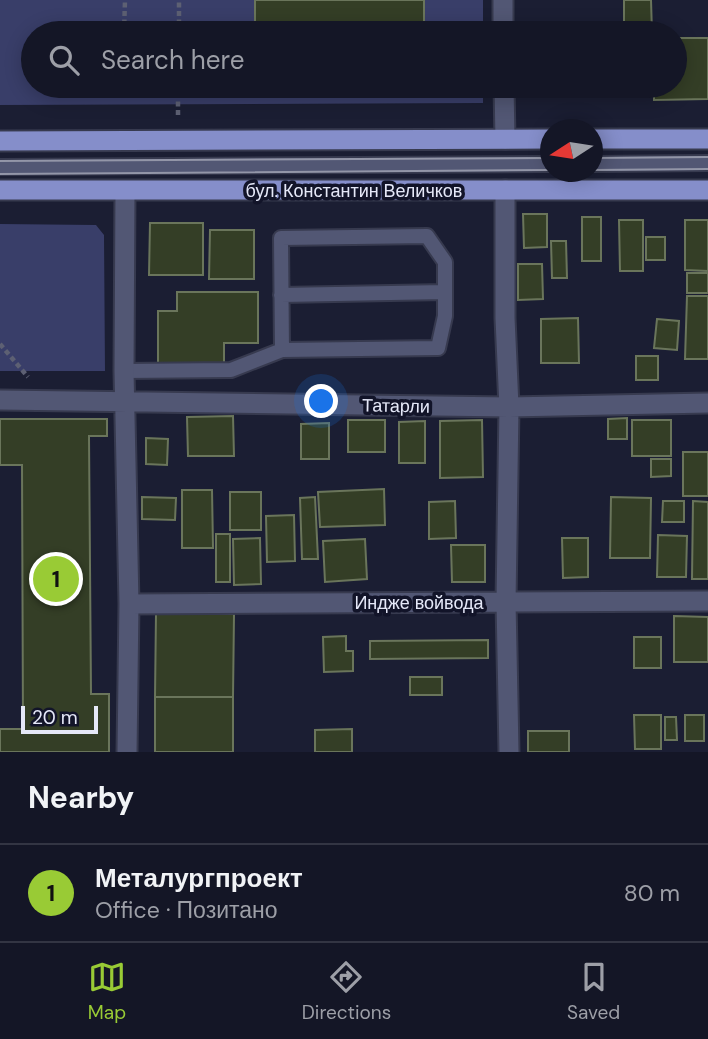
<!DOCTYPE html>
<meta charset="utf-8">
<style>
body{margin:0;font-family:"DM Sans",sans-serif;background:#1d1f2e;color:#f1f3f6}
.compass{position:absolute;left:540px;top:119px;width:63px;height:63px;border-radius:50%;background:#141626;box-shadow:0 4px 18px #0003;rotate:258deg}
.scale{position:absolute;left:21px;bottom:18px;width:77px;box-sizing:border-box;padding-left:7px;border:4px solid #e5e8f8;border-top:0;font-size:19px;line-height:24px;white-space:nowrap;color:#e5e8f8;-webkit-text-stroke:5px #121429;paint-order:stroke}
.you{position:absolute;left:322px;top:402px;width:24px;height:24px;margin:-18px;border:5px solid #fff;border-radius:50%;background:#1a73e8;box-shadow:0 0 0 10px #1a73e833}
.badge{display:grid;place-items:center;width:46px;height:46px;border-radius:50%;background:#99cb35;color:#111;font-size:23px;font-weight:700}
.pin{position:absolute;translate:-50% -50%;border:4px solid #fff;box-shadow:0 2px 7px #0006}
.list{margin:0;padding:0;list-style:none}
h2{display:flex;justify-content:space-between;align-items:center;height:91px;margin:0;padding:0 28px;font-size:30px}
h2 small{font-size:23px;font-weight:400;color:#9d9fa7}
.list li{display:grid;grid-template-columns:46px 1fr auto;gap:21px;align-items:center;box-sizing:border-box;height:98px;padding:0 28px;border-top:2px solid #333543}
.list b{display:block;font-size:26px;white-space:nowrap}
.list p{margin:0;font-size:23px;white-space:nowrap;color:#9d9fa7}
.list em{font-size:23px;font-style:normal;color:#9d9fa7}
.icon{flex:none;width:38px;height:38px;fill:none;stroke:currentColor;stroke-width:2;stroke-linecap:round;stroke-linejoin:round}
.map{position:relative;flex:none;width:708px;height:752px;overflow:hidden}
.search{position:absolute;background:#141626;box-shadow:0 4px 18px #0003;left:21px;right:21px;top:21px;height:77px;display:flex;align-items:center;gap:18px;box-sizing:border-box;padding:0 24px;border-radius:38px;color:#9d9fa7;font-size:26px}
.sheet{height:189px;background:#141626}
nav{display:flex;justify-content:space-around;align-items:center;box-sizing:border-box;height:98px;border-top:2px solid #333543;background:#141626;font-size:19px;color:#9d9fa7}
nav a{display:grid;justify-items:center;gap:4px}
nav .on{color:#99cb35}
.map>svg:first-child{display:block}
</style>
<div class="map">
<svg width="708" height="752" viewBox="0 0 708 752">
<rect width="100%" height="100%" fill="#1b1e33"/>
<!-- green -->
<path fill="#393e69" d="M0,0H483V33H33V86H483V103L0,105Z
M0,224L96,225L104,235L105,371H0Z"/>
<!-- building -->
<path fill="#343e26" stroke="#6a755b" stroke-width="2" d="M255,0H424V33H255Z
M624,0H651L652,33H624Z
M587,22L584,33H522V23Z
M675,38H708V99L654,100V86H675Z
M522,86H627V95L522,96Z
M523,214H547V247L524,248Z
M582,217H601V261H582Z
M619,220H643V271H620Z
M685,220H708V271L685,270Z
M150,223H203V275H149Z
M210,230H254V279H209Z
M646,237H665V260H646Z
M551,241H566L567,278H552Z
M518,264H542L543,299L518,300Z
M687,273H708V293H687Z
M177,292H258V343H224V364H158V311H177Z
M687,296H708V359H685Z
M578,318L579,363H541V319Z
M657,319L679,321L677,350L654,348Z
M636,356H658V380H636Z
M233,416L234,456H188L187,417Z
M627,418V439H608V419Z
M0,419H107V436H89L91,694H109V752H0V729H23L22,465H0Z
M348,420H385V452H348Z
M482,420L483,477L440,478V421Z
M632,420H671V456H632Z
M425,421V463H399V422Z
M329,423V459H301V424Z
M146,438L168,439L167,465L146,464Z
M683,452H708V496H683Z
M651,459H671V476L651,477Z
M384,489L385,525L320,527L318,492Z
M182,490H212L213,548H182Z
M230,492H261V530H230Z
M142,497L176,498L175,520L142,519Z
M315,497L318,559H302L300,498Z
M611,497L651,498L650,558H610Z
M455,501L456,538L429,539V502Z
M663,501H684V522H662Z
M693,501L708,502V579H692Z
M294,515L295,561L267,562L266,516Z
M216,534H230V582H216Z
M658,535L687,536L686,577H657Z
M260,538L261,584L234,585L233,539Z
M562,538H588V577L563,578Z
M365,539L367,579L325,582L323,541Z
M451,545H485V582H452Z
M156,613L234,614L233,697H155Z
M674,616L708,617V662H674Z
M346,636V651H353V671L324,672L323,637Z
M634,637H661V668H634Z
M488,640V658L370,659V641Z
M410,677H442V695H410Z
M155,697H233V752H155Z
M634,715H661V749H635Z
M685,715H704V741H685Z
M665,717H676L677,740H665Z
M352,729V752H315V730Z
M528,731H569V752H528Z"/>
<g fill="none" stroke-linecap="round" stroke-linejoin="round">
<!-- service casing -->
<g stroke="#373a4f" stroke-width="18">
<path id="service" d="M592,164L708,163
M0,167L550,164
M427,236L445,262V316L438,348L282,350L281,238Z
M281,295L445,292
M124,371L231,370L282,350"/>
</g>
<!-- minor casing -->
<g stroke="#373a4f" stroke-width="23">
<path id="minor" d="M503,0V33
M504,86L505,139
M505,190V318L509,407L506,602L509,752
M125,191L124,371L129,604L127,752
M0,400L509,407L708,403
M129,604L708,601"/>
</g>
<!-- primary casing -->
<g stroke="#373a4f" stroke-width="23">
<path id="primary" d="M592,139H708
M0,141L550,139
M0,190H708"/>
</g>
<!-- path -->
<path stroke="#5d6073" stroke-width="4.5" stroke-dasharray="5 3.5" stroke-linecap="butt" d="M124,33L125,0
M179,33V0
M178,115V86
M0,344L28,377"/>
<!-- service -->
<use href="#service" stroke="#525774" stroke-width="14"/>
<!-- minor -->
<use href="#minor" stroke="#525774" stroke-width="19"/>
<!-- primary -->
<use href="#primary" stroke="#858eca" stroke-width="19"/>
<!-- tram -->
<path stroke="#9396a8" stroke-width="2" d="M592,158L708,157
M0,161L550,158
M592,170L708,169
M0,174L550,170"/>
</g>
<g text-anchor="middle" dominant-baseline="central" stroke-width="7" stroke-linejoin="round" paint-order="stroke">
<!-- street labels -->
<g font-size="18" fill="#e5e8f8" stroke="#121429">
<text x="354" y="191">бул. Константин Величков</text>
<text transform="translate(396 406) rotate(1)">Татарли</text>
<text x="419" y="603">Индже войвода</text>
</g>
</g>
</svg>
<svg class="compass" viewBox="-18 -18 36 36"><path d="M0-13l5 13h-10z" fill="#e53935"/><path d="M0 13l5-13h-10z" fill="#9d9fa7"/></svg>
<div class="scale">20 m</div>
<div class="you"></div>
<div class="pin badge" style="left:56px;top:579px">1</div>
<div class="search"><svg class="icon" aria-label="search" viewBox="0 0 24 24"><circle cx="10" cy="10" r="6"/><path d="M15 15l6 6"/></svg>Search here</div>
</div>
<section class="sheet">
<h2>Nearby<small></small></h2>
<ul class="list">
<li><span class="badge">1</span><div><b>Металургпроект</b><p>Office · Позитано</p></div><em>80 m</em></li>
</ul>
</section>
<nav>
<a class="on"><svg class="icon" aria-label="map" viewBox="0 0 24 24"><path d="M3 6l6-2 6 2 6-2v14l-6 2-6-2-6 2zM9 4v14M15 6v14"/></svg>Map</a>
<a><svg class="icon" aria-label="directions" viewBox="0 0 24 24"><path d="M12 3l9 9-9 9-9-9zM9 14v-3h6M13 9l2 2-2 2"/></svg>Directions</a>
<a><svg class="icon" aria-label="saved" viewBox="0 0 24 24"><path d="M7 4h10v16l-5-4-5 4z"/></svg>Saved</a>
</nav>
